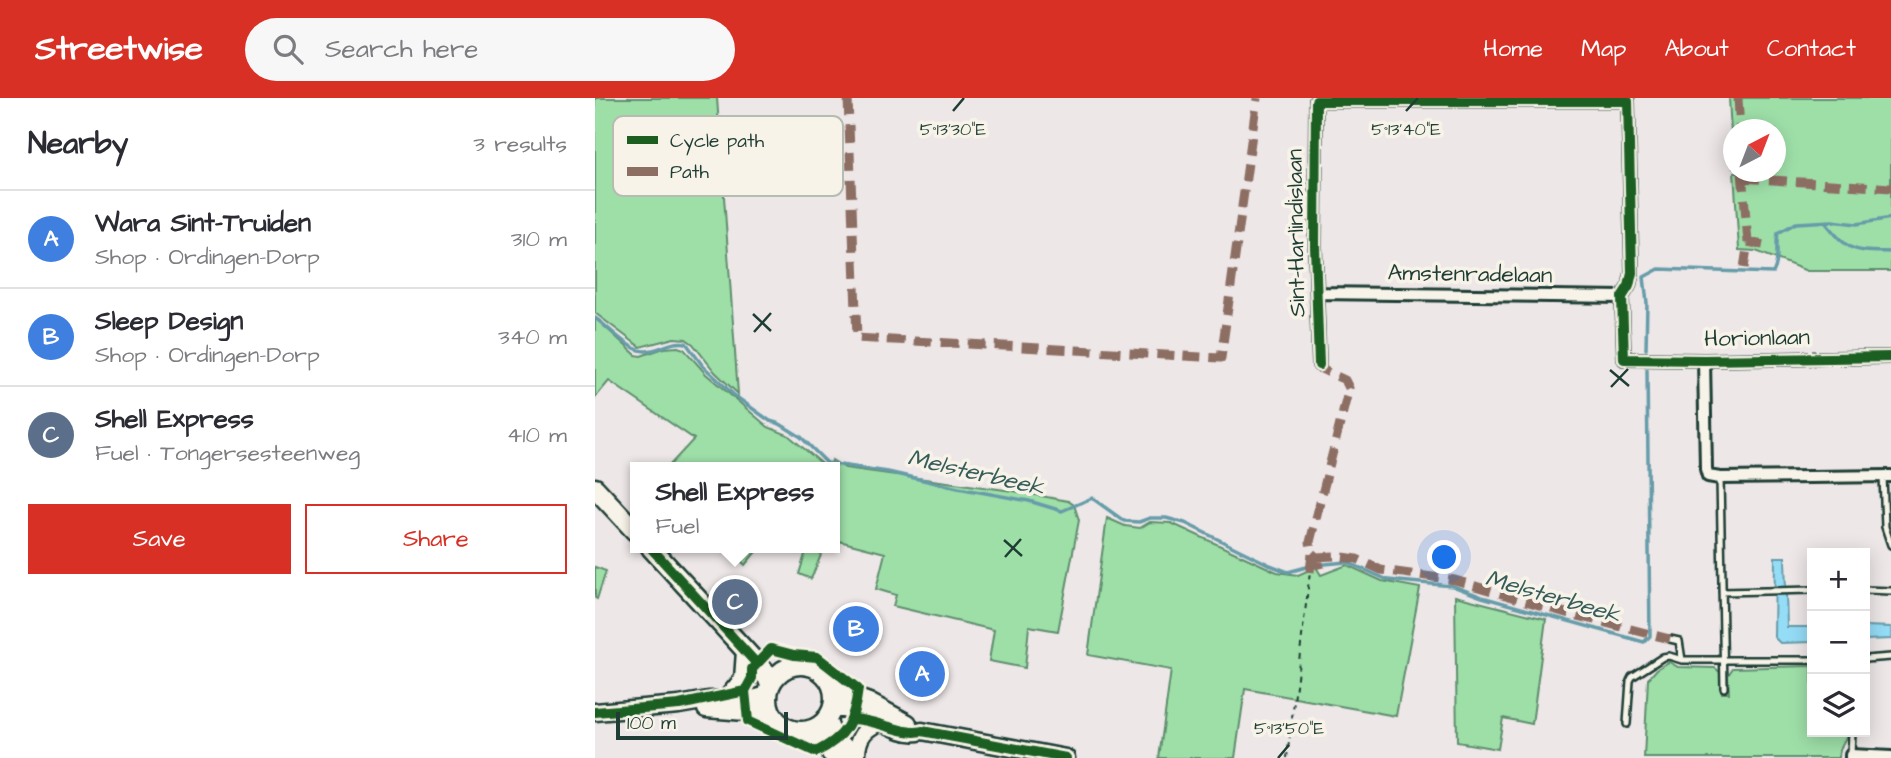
<!DOCTYPE html>
<meta charset="utf-8">
<style>
body{margin:0;font-family:"Architects Daughter",sans-serif;background:#f7f7f7;color:#2b2b33}
.controls{position:absolute;right:21px;bottom:21px;display:grid;overflow:hidden;border-radius:0px;box-shadow:0 4px 18px #0003}
.controls button{width:63px;height:63px;display:grid;place-items:center;padding:0;border:0;border-bottom:2px solid #e1e1e2;background:#fff;color:#2b2b33;font:35px sans-serif}
.compass{position:absolute;left:1128px;top:21px;width:63px;height:63px;border-radius:50%;background:#fff;box-shadow:0 4px 18px #0003;rotate:42deg}
.scale{position:absolute;left:21px;bottom:18px;width:172px;box-sizing:border-box;padding-left:7px;border:4px solid #1f3d34;border-top:0;font-size:19px;line-height:24px;white-space:nowrap;color:#1f3d34;-webkit-text-stroke:5px #f7f3e8;paint-order:stroke}
.you{position:absolute;left:850px;top:460px;width:24px;height:24px;margin:-18px;border:5px solid #fff;border-radius:50%;background:#1a73e8;box-shadow:0 0 0 10px #1a73e833}
.badge{display:grid;place-items:center;width:46px;height:46px;border-radius:50%;background:#d93025;color:#fff;font-size:23px;font-weight:700}
.pin{position:absolute;translate:-50% -50%;border:4px solid #fff;box-shadow:0 2px 7px #0006}
.popup{position:absolute;left:35px;top:364px;width:210px;height:91px;box-sizing:border-box;display:grid;place-content:center;border-radius:0px;background:#fff;filter:drop-shadow(0 2px 5px #0005);font-size:23px;white-space:nowrap;color:#7c7c81}
.popup b{font-size:26px;color:#2b2b33}
.popup::after{content:'';position:absolute;left:50%;top:100%;margin-left:-14px;border:14px solid transparent;border-top-color:#fff}
.list{margin:0;padding:0;list-style:none}
h2{display:flex;justify-content:space-between;align-items:center;height:91px;margin:0;padding:0 28px;font-size:30px}
h2 small{font-size:23px;font-weight:400;color:#7c7c81}
.list li{display:grid;grid-template-columns:46px 1fr auto;gap:21px;align-items:center;box-sizing:border-box;height:98px;padding:0 28px;border-top:2px solid #e1e1e2}
.list b{display:block;font-size:26px;white-space:nowrap}
.list p{margin:0;font-size:23px;white-space:nowrap;color:#7c7c81}
.list em{font-size:23px;font-style:normal;color:#7c7c81}
.actions{display:flex;gap:14px;padding:21px 28px}
.actions a{flex:1;padding:16px 0;border:2px solid #d93025;border-radius:0px;text-align:center;font-size:24px;color:#d93025}
.actions .main{background:#d93025;color:#fff}
.icon{flex:none;width:38px;height:38px;fill:none;stroke:currentColor;stroke-width:2;stroke-linecap:round;stroke-linejoin:round}
.map{position:relative;flex:none;width:1296px;height:660px;overflow:hidden}
header{display:flex;align-items:center;gap:42px;box-sizing:border-box;height:98px;padding:0 35px;background:#d93025;color:#fff}
header strong{font-size:33px}
nav{display:flex;gap:38px;margin-inline-start:auto;font-size:24px}
.search{width:490px;height:63px;background:#f7f7f7;display:flex;align-items:center;gap:18px;box-sizing:border-box;padding:0 24px;border-radius:38px;color:#7c7c81;font-size:26px}
main{display:flex}
aside{flex:1;background:#fff}
.map>svg:first-child{display:block}
</style>
<header>
<strong>Streetwise</strong>
<div class="search"><svg class="icon" aria-label="search" viewBox="0 0 24 24"><circle cx="10" cy="10" r="6"/><path d="M15 15l6 6"/></svg>Search here</div>
<nav><a>Home</a><a>Map</a><a>About</a><a>Contact</a></nav>
</header>
<main>
<aside>
<h2>Nearby<small>3 results</small></h2>
<ul class="list">
<li><span class="badge" style="background:#3f7fe0">A</span><div><b>Wara Sint-Truiden</b><p>Shop · Ordingen-Dorp</p></div><em>310 m</em></li>
<li><span class="badge" style="background:#3f7fe0">B</span><div><b>Sleep Design</b><p>Shop · Ordingen-Dorp</p></div><em>340 m</em></li>
<li><span class="badge" style="background:#5c6f8a">C</span><div><b>Shell Express</b><p>Fuel · Tongersesteenweg</p></div><em>410 m</em></li>
</ul>
<div class="actions"><a class="main">Save</a><a>Share</a></div>
</aside>
<div class="map">
<svg width="1296" height="660" viewBox="0 0 1296 660">
<rect width="100%" height="100%" fill="#eee7e8"/>
<filter id="ink" filterUnits="userSpaceOnUse"><feTurbulence type="fractalNoise" baseFrequency=".0143" numOctaves="2"/><feDisplacementMap in="SourceGraphic" scale="14" xChannelSelector="R" yChannelSelector="G"/><feConvolveMatrix kernelMatrix="1 2 1 2 8 2 1 2 1" color-interpolation-filters="sRGB"/></filter>
<g filter="url(#ink)">
<!-- green -->
<path fill="#9edfa8" stroke="#5e8e6e" stroke-width="2" d="M0,0H122L143,296L120,274L98,246L91,241L79,240L45,249L0,215Z
M1134,0H1296V173H1212L1161,153L1144,152L1139,74H1181V32H1139L1138,70Z
M0,220L41,257L46,258L69,250L83,249L89,251L111,276L173,329L193,337L231,369H73L99,341L14,283L0,300Z
M237,362L250,370L425,394L473,403L479,407L484,422L463,533L434,528L430,570L394,563L399,532L298,508L301,497L281,491L290,455L244,443L240,452L234,450H240V369H235Z
M512,420L530,428L545,430L555,424L576,425L682,474L703,477L721,469L726,477L752,467L787,483L825,490L801,618L650,591L640,660H564L576,572L493,557Z
M133,450H164L150,467Z
M212,450H229L216,481L204,476Z
M0,469L11,473L2,501L0,500Z
M860,498L951,521L937,626L908,620L903,651L862,644Z
M1074,564L1083,569L1120,570L1126,575L1127,595H1134L1133,577L1138,570L1217,568V634H1252C1252,643 1244,645 1244,660H1049L1053,581L1062,571Z"/>
<!-- water -->
<path fill="#95dcf7" stroke="#669ca9" stroke-width="2" d="M1180,459H1190L1192,529H1217V544L1185,545L1179,539Z
M1270,528L1296,529V541L1270,542Z"/>
<g fill="none" stroke-linecap="round" stroke-linejoin="round">
<!-- stream -->
<path stroke="#669ca9" stroke-width="3.5" d="M1230,124C1255,155 1257,153 1296,154
M0,220C14,229 36,255 52,253C66,252 77,242 91,245L108,268L140,298L175,323L185,326L206,339L232,365L293,374L363,390L434,403L467,413L497,400L529,423L544,424L555,420H571L590,425L675,467L693,474L719,467L752,464L793,482L858,488L887,499L1049,544L1055,538L1052,272
M1051,251L1052,205L1049,179L1064,171L1178,175C1185,162 1180,150 1183,135L1201,125L1237,123L1262,126L1296,120"/>
<!-- lane casing -->
<g stroke="#1f3d34" stroke-width="10">
<path id="lane" d="M1288,378L1290,429L1296,447
M1125,380L1129,590
M1270,492L1296,493
M1127,494L1217,492
M1075,541L1084,543L1087,562H1217
M1270,561L1296,559
M1032,626L1035,583L1037,579L1068,559L1074,558L1087,562
M1256,657L1257,634"/>
</g>
<!-- street casing -->
<g stroke="#1f3d34" stroke-width="16">
<path id="street" d="M722,195L1027,199
M1109,262L1111,371L1113,378L1125,380L1296,378
M724,267L720,148L721,3H1033L1037,175L1034,188L1027,199L1029,261L1109,262L1296,259
M1256,660V657L1296,659"/>
</g>
<!-- secondary casing -->
<g stroke="#1f3d34" stroke-width="21">
<path id="secondary" d="M238,591L274,604L313,625
M131,601L148,581L150,553
M111,611L177,616
M237,611C247,611 255,610 265,613C284,619 307,640 327,633L471,660
M0,614L84,607L113,602L158,601L173,597
M262,660C261,641 269,628 288,624"/>
</g>
<!-- primary casing -->
<g stroke="#1f3d34" stroke-width="23">
<path id="primary" d="M0,390L40,433
M56,450L170,574L175,587
M173 600a33 33 0 1 1 66 0a33 33 0 1 1-66 0Z
M231,621L237,637L259,660
M214,632L241,660"/>
</g>
<!-- path -->
<path stroke="#1f3d34" stroke-width="2" stroke-dasharray="5 5" stroke-linecap="butt" d="M692,660L715,474"/>
<!-- lane -->
<use href="#lane" stroke="#f7f3e8" stroke-width="5"/>
<!-- street -->
<use href="#street" stroke="#f7f3e8" stroke-width="10"/>
<!-- secondary -->
<use href="#secondary" stroke="#f7f3e8" stroke-width="16"/>
<!-- primary -->
<use href="#primary" stroke="#f7f3e8" stroke-width="18"/>
<!-- quiet -->
<path stroke="#8d6e63" stroke-width="9" stroke-dasharray="18 9" stroke-linecap="butt" d="M253,0L262,240L626,260L662,0
M1143,0L1145,32
M1147,74L1153,144L1149,170
M1147,80L1296,90
M1153,144L1168,147
M717,455L723,461L726,473
M721,459L740,458L762,461L786,472L860,482L971,515L1075,541
M715,474L717,455L715,444L754,290L750,282L726,271L724,267"/>
<!-- cycleway casing -->
<g stroke="#f7f3e8" stroke-width="15">
<path id="cycleway" d="M724,267L720,148L721,3H1033L1037,175L1034,188L1027,199L1029,261L1109,262L1296,259
M56,450L162,566
M176,551L199,557L222,559L263,591C259,624 251,639 221,654L153,623L150,593L157,580V571Z
M0,614L84,607L150,593
M258,621C279,621 310,638 327,633L471,660"/>
</g>
<!-- cycleway -->
<use href="#cycleway" stroke="#1b5e20" stroke-width="10"/>
</g>
</g>
<!-- ticks -->
<path fill="none" stroke="#1f3d34" stroke-width="2.5" d="M358,13L369,0M811,13L823,0M158,216L176,233M159,234L176,215M1015,272L1034,288M1016,289L1033,271M409,442L427,458M410,459L426,441M683,660L694,647"/>
<g text-anchor="middle" dominant-baseline="central" stroke-width="7" stroke-linejoin="round" paint-order="stroke">
<!-- street labels -->
<g font-size="23" fill="#1f3d34" stroke="#f7f3e8">
<text transform="translate(701 135) rotate(-91)">Sint-Harlindislaan</text>
<text transform="translate(875 176) rotate(1)">Amstenradelaan</text>
<text transform="translate(1162 240) rotate(-1)">Horionlaan</text>
</g>
<!-- water labels -->
<g font-size="24" font-style="italic" fill="#375d5b" stroke="#f7f3e8">
<text transform="translate(381 375) rotate(13)">Melsterbeek</text>
<text transform="translate(958 499) rotate(16)">Melsterbeek</text>
</g>
</g>
<!-- legend -->
<rect x="18" y="18" width="230" height="80" rx="10" fill="#f7f3e8" stroke="#b6bcb2" stroke-width="2"/>
<rect x="32" y="38" width="31" height="8" fill="#1b5e20"/>
<rect x="32" y="69" width="31" height="9" fill="#8d6e63"/>
<g font-size="19" fill="#1f3d34">
<text x="75" y="49">Cycle path</text>
<text x="75" y="80">Path</text>
</g>
<g font-size="18" text-anchor="middle" fill="#1f3d34" stroke="#f7f3e8" stroke-width="7" stroke-linejoin="round" paint-order="stroke">
<text x="358" y="37">5°13'30"E</text>
<text x="811" y="37">5°13'40"E</text>
<text x="694" y="636">5°13'50"E</text>
</g>
</svg>
<div class="controls">
<button>+</button>
<button>−</button>
<button><svg class="icon" aria-label="layers" viewBox="0 0 24 24"><path d="M12 4l9 5-9 5-9-5zM3 14l9 5 9-5"/></svg></button>
</div>
<svg class="compass" viewBox="-18 -18 36 36"><path d="M0-13l5 13h-10z" fill="#e53935"/><path d="M0 13l5-13h-10z" fill="#7c7c81"/></svg>
<div class="scale">100 m</div>
<div class="you"></div>
<div class="pin badge" style="left:327px;top:576px;background:#3f7fe0">A</div>
<div class="pin badge" style="left:261px;top:531px;background:#3f7fe0">B</div>
<div class="pin badge" style="left:140px;top:504px;background:#5c6f8a">C</div>
<div class="popup"><b>Shell Express</b>Fuel</div>
</div>
</main>
